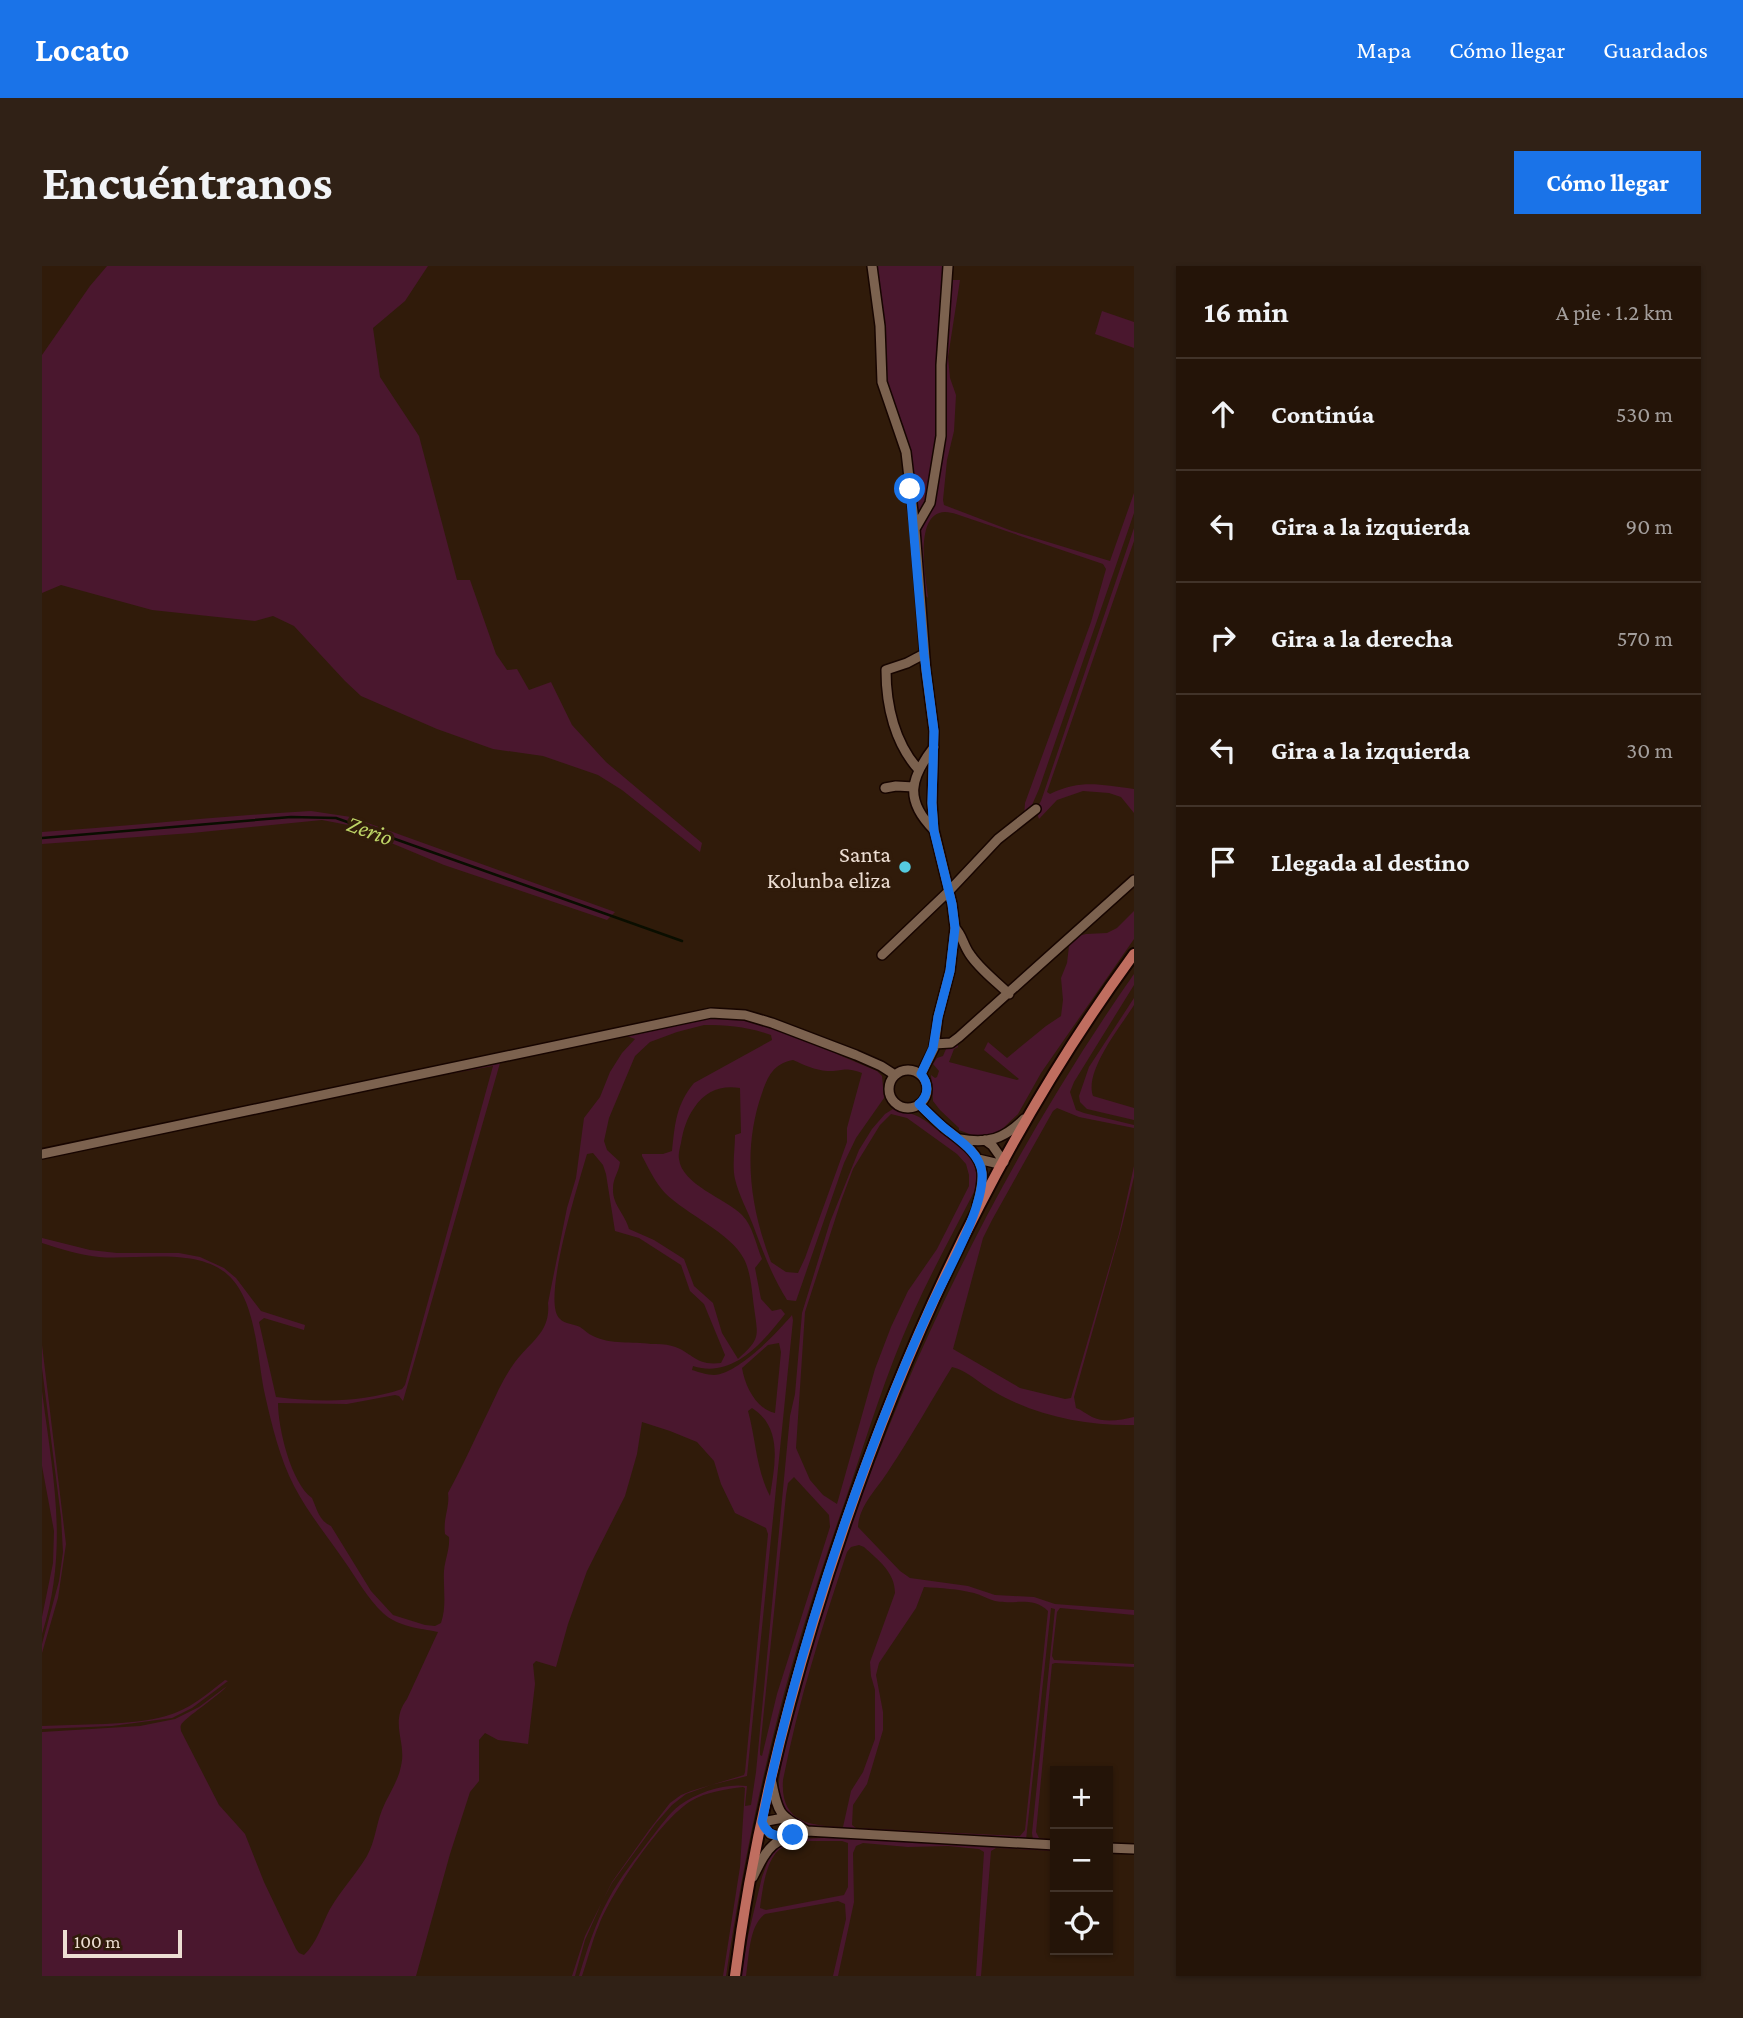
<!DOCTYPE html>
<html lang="es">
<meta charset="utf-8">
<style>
body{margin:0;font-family:"Crimson Pro",serif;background:#302116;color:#f1f3f6}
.controls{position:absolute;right:21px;bottom:21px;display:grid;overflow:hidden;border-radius:0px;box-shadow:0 2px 5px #0004}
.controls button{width:63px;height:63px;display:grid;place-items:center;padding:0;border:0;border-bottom:2px solid #413329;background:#241408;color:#f1f3f6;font:35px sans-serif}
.scale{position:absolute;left:21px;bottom:18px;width:119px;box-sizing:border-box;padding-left:7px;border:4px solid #edded3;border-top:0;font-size:19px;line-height:24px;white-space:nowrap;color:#edded3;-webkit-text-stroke:5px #301b0a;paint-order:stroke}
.stop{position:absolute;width:21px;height:21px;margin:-16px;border:5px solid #1a73e8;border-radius:50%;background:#fff}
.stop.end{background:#1a73e8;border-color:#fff;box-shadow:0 2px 7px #0008}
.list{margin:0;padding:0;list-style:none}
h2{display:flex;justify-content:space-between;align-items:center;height:91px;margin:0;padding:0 28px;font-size:30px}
h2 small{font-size:23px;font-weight:400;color:#a39e9c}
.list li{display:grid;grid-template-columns:46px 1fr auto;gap:21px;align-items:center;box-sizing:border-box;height:112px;padding:0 28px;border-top:2px solid #413329}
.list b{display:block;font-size:26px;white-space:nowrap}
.list em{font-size:23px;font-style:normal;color:#a39e9c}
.icon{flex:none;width:38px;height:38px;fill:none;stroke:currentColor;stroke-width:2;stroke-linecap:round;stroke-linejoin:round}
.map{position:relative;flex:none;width:1092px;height:1710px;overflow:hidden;border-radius:0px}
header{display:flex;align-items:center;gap:42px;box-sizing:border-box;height:98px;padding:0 35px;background:#1a73e8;color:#fff}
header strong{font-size:33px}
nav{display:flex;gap:38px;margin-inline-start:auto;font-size:24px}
.intro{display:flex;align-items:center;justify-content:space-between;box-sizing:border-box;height:168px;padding:0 42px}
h1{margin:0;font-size:49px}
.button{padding:18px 32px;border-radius:0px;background:#1a73e8;color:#fff;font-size:24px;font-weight:700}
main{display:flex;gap:42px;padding:0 42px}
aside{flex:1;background:#241408;border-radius:0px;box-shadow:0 2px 5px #0004}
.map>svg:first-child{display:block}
</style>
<header>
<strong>Locato</strong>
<nav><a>Mapa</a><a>Cómo llegar</a><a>Guardados</a></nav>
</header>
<div class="intro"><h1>Encuéntranos</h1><a class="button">Cómo llegar</a></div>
<main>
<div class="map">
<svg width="1092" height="1710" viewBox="0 0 1092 1710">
<rect width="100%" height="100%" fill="#301b0a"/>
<!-- green -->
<path fill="#4a172e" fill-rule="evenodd" d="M65,0H386L363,35L331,62L338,111L377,170L415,314H428L454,388L465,404L475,403L487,424L509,416L530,459L564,496L660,577L658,586L580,524L556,509L501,490L451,483L395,463L319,430L303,415L252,360L231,350L213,355L110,344L19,319L0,327V89L48,20Z
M834,0H903C901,41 899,82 897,123C895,163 897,221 876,255L870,194L861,159L847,132L842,104L840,39Z
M908,14H918L906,91L908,112L914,129L912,165L905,194L901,234L902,239L970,265L1068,295L1092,227V247L997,523L990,539L982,550L983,537L1049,356L1064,303L1061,298L914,248C911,247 907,246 903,246C871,247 884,312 886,332L882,328L877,270L890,237L901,123Z
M1060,45L1092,56V82L1053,68Z
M1092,262V275L1005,526L1008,528C1041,513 1057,519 1092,523V547L1079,531L1067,527L1041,525L1015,534L997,553L995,547H992L999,535Z
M269,545L309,551L573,646L565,654L402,599L306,559L280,554L150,567L0,578V566C90,560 179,550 269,545Z
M1092,645V673L999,807L976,848L958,865L946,871H935L917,864V862L898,844L891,835L889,809L893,812L895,811L897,805L891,798L895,792L901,790L904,783L916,777V781L912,783L907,796L975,814L977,813L942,784L946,776L965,792L1004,760L1019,750L1021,734L1019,712L1025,697L1027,680L1036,670L1044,668L1065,667L1075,662Z
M1092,708V719L1032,816L1028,826L1034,844L1042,847L1092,859V862L1037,851L1015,842L1011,845L950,954L941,972L911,1083L978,1122L1023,1133L1029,1132L1077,968L1092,900V911L1080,960L1032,1131L1034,1142C1040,1144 1044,1148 1050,1151C1062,1157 1079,1154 1092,1151V1159C1044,1160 993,1150 951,1125C937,1117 926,1105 910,1101C889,1135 869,1171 847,1204C836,1222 817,1239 816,1261L858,1305L868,1312L926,1320L953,1329L992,1331L1013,1338L1092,1344V1349L1018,1342L1015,1346L1010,1390L1012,1394L1092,1398V1401L1013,1397L1010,1398L994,1566L997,1572L1013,1574V1576L991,1574L990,1567L1013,1343L1009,1342L984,1574C936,1571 887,1569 838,1566C814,1565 780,1566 757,1556C752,1554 747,1550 744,1545C741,1541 738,1534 737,1529C734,1508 751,1454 757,1432C821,1180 943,921 1092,708ZM817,1279L822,1281C836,1294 853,1306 853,1327L828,1396L829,1410L833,1424V1473L821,1506L809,1525L801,1561C767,1560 738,1556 741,1514C756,1436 780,1361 805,1286L809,1281ZM882,1321C899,1322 916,1323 932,1327C939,1329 946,1333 953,1335C971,1339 991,1330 1006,1345L983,1564L978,1570L814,1562L810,1559L811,1539L825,1518L841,1464V1446L834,1409L837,1397L874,1342Z
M1092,732V739C1079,760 1042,805 1051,830L1092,842V854L1045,843L1038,836L1037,830L1047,801Z
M667,750L710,754L784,781L797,789L835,805L840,810L842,832L814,872L802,897L754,1035L745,1034C730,1010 721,986 711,959C705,943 697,930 693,913C690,900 693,883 693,869L699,867L698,822C679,819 663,825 652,842C645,852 641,864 639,877C638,881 636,888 637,893C640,919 683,932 700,949C711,960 714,979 720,993L713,1002L719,1033L730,1045L739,1043L743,1048C721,1076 691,1113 651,1100L650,1104C657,1106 665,1109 672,1109C696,1108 735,1067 750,1049L751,1054L705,1510L669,1519L644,1528L630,1539L614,1557L570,1617L560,1636L543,1674L533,1710H530L543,1670L570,1616L607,1564L628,1537L639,1529L649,1525L702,1509L703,1506L726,1268L724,1262L693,1247L679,1218L672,1195L655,1176L628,1165L600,1156L595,1188L583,1230L545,1305L526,1358L514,1401L494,1395L491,1398L493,1418L486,1478L456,1474L443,1467L437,1474V1515L428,1526L408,1588L374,1710H0V1466L98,1460L133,1453L157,1441L185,1420C178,1429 141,1453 139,1459C138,1461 139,1463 139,1465L177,1539L203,1568L222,1616L254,1683L257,1687L262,1689C275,1677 280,1658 288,1643C299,1624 314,1608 325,1590C333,1576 334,1559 340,1544C346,1529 356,1516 359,1500C365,1476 347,1457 365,1433L396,1366C377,1362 356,1361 341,1347C326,1333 315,1313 303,1296C286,1271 266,1247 252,1220C238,1193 230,1160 223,1129C215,1093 215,1035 186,1009C156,981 95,994 57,991C37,989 19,983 0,977V972L48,984L75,987H137L158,991L182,1002L194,1012L219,1045L263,1059L262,1064L222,1052L217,1056L234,1131C278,1136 318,1137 360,1123L363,1119L451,800L390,811L0,893V890ZM662,759C686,759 707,761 729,769L730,774L652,817C634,839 633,857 630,885L621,888H600V890C607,903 613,916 623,927C644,948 689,967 702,993C709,1007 710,1026 712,1041C716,1071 719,1072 696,1093L680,1067L671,1037L652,1020L642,993L612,974L587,963C583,948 570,939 571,922C571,912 577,906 578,896L565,884L562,875L567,852L593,790L608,776L635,766ZM585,770L593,773L580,787L568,806L558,831L542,852L534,912L525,942L506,1037C509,1066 488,1076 473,1096C462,1111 455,1127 447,1144C433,1172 421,1200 406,1227C408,1241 401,1252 403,1268L407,1271C408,1283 403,1293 402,1305C401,1322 405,1340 399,1357L393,1360L383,1359L351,1349L329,1325L289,1260C277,1255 275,1243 270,1232C249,1217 236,1162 236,1137L305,1138L353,1129L357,1130L361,1135L458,797ZM751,794C762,799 773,804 785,805C801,806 801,800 820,807L805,862V876L763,992L756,1007L744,1006L729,996C708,941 700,884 720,827C726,810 731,798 751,794ZM551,887L561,899L564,908L573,965L597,972L639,999L648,1025L662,1038L683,1089L679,1097C652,1100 651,1086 630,1080C623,1078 616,1078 609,1078C590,1075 569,1079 551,1070C546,1068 543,1064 538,1061C532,1058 523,1058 518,1053C498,1037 538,913 545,888ZM737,1077L739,1086L733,1147C714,1143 703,1120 700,1102L726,1079ZM710,1142C741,1162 733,1198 728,1230C714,1203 714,1174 706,1145Z
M851,843C860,847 869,846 877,851C885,855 892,862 900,867C921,883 940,894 933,924C912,965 890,1005 871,1047C844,1107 825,1170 804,1232C779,1304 755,1376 736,1450C714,1535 697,1623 684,1710H681L698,1601L703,1522L701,1521C685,1523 663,1526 649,1535C619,1553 570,1626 557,1659C550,1675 546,1693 540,1710H537C545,1684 553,1658 566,1634C578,1611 594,1592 609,1572C618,1561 627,1547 638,1539C656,1526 683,1517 705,1520L703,1540L709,1539L714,1506L748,1150L753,1128L760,1047L788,956L817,884L830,863L843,848ZM849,848L865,852L915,888L924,898L927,909V920L895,983L866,1025L849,1061L833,1103L795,1238L781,1229L768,1214L754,1182L763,1046L799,935L811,903L838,859ZM752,1211L787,1249L788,1261L735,1428L720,1490L718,1489V1483L744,1229L746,1217Z
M0,1079L24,1278L16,1332L0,1387V1378L17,1315L21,1286L19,1251L0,1102Z
M0,1125C11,1211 27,1283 0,1368V1351L11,1297L12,1265L0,1200Z
M183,1414L186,1415L150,1442L130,1452L70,1460L0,1463V1460C36,1458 90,1460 124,1450C147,1444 165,1428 183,1414Z
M808,1571L1013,1582V1585L954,1582L949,1585L939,1710H934L942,1586L937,1583L906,1580L866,1581L821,1577L814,1580L811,1587L812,1636L796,1710H791L804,1653L803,1638L796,1635L723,1648C707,1659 707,1691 704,1710H699L706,1670L720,1611L727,1592L734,1582L744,1575L753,1573ZM769,1575H800L806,1577V1621L802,1629L724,1644L718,1642C720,1626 724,1594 737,1584C746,1576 758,1576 769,1575Z"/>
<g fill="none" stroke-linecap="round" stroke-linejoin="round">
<!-- stream -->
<path stroke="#0a0e00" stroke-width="2.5" d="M0,572L249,551L294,552L640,675"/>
<!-- minor casing -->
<g stroke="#170500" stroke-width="12">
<path id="minor" d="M830,0L838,60L840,116L864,186L873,263L884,405L892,465L890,537L892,564L910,638L913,662L908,705L896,751L892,782L879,808
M873,263L888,237L899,170V99L906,0
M877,504C853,478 844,440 844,404L865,397L882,388
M843,522L854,520L872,521
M892,564C862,534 868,512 892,481
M913,662C920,669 921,678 927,687C937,703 954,715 967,728
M840,689L907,625L956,573L994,543
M892,778L909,777L917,771L1092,614
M847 823a19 19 0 1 1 38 0a19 19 0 1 1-38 0Z
M877,838C885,846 893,854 901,861C916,873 938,886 940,906C941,918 938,928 935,939
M918,873C946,878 962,873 982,853
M0,888L669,747L703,749L730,757L814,789L839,800L853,809
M936,893L953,897L962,896L950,879L943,874
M730,1517C736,1548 738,1550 765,1565
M741,1552L720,1556L728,1568L742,1571
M1066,1582L1092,1583
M711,1611C727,1578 730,1575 765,1565L1013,1579"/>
</g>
<!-- major casing -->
<g stroke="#170500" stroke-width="14">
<path id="major" d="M693,1710C708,1591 736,1472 771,1357C843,1120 945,889 1092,688"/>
</g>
<!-- minor -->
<use href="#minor" stroke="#7c624f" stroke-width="9"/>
<!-- major -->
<use href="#major" stroke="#c06e60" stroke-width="10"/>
</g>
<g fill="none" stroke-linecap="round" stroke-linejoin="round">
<!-- route -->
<path stroke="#1a73e8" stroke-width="9" d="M751,1569C738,1572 725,1570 720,1556C747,1420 790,1285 840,1156C854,1120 869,1084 885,1049C900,1014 943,943 940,907C938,886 915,873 900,860C892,853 885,846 877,838C887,829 887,818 879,808L891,782L896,751L908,705L913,662L910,638L892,565L890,537L892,465L882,388L868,223"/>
</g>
<!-- markers -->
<circle fill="#55cadf" stroke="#301b0a" stroke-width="2.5" cx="863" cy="601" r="7"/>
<g text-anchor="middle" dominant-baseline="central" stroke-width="7" stroke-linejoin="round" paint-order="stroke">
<!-- poi labels -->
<g font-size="23" fill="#edded3" stroke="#301b0a" text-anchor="end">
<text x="849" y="588">Santa<tspan x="849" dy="26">Kolunba eliza</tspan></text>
</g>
<!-- water labels -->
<g font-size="24" font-style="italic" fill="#bfd567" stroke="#301b0a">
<text transform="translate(328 564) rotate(20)">Zerio</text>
</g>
</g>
</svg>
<div class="controls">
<button>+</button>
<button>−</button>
<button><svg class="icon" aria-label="locate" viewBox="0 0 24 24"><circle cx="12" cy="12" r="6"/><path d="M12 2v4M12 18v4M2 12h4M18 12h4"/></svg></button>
</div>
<div class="scale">100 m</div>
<div class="stop" style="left:868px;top:223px"></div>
<div class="stop end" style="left:751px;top:1569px"></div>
</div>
<aside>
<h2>16 min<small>A pie · 1.2 km</small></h2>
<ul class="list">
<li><svg class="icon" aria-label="ahead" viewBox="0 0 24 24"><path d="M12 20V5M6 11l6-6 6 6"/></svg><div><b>Continúa</b></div><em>530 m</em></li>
<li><svg class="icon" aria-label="left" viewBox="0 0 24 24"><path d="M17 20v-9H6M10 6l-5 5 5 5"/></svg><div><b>Gira a la izquierda</b></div><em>90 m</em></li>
<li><svg class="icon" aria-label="right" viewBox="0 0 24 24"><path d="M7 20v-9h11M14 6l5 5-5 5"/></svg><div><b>Gira a la derecha</b></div><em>570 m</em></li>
<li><svg class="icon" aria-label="left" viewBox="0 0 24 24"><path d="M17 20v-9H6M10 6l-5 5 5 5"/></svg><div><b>Gira a la izquierda</b></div><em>30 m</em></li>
<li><svg class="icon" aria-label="arrive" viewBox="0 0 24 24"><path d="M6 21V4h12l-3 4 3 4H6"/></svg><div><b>Llegada al destino</b></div></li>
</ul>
</aside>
</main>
